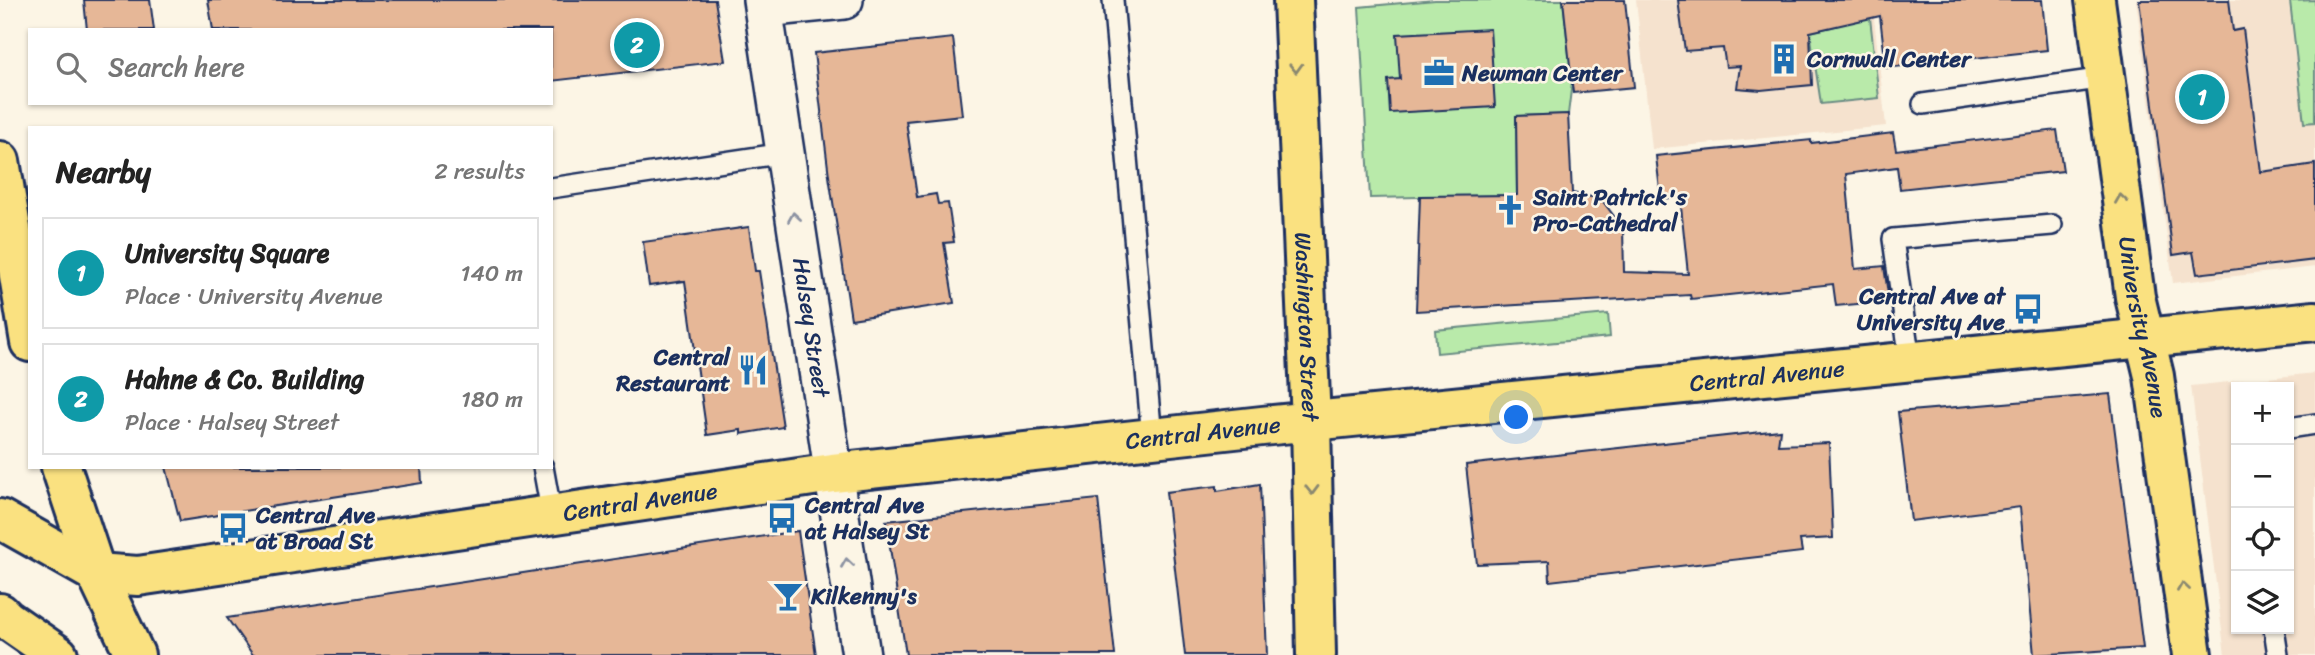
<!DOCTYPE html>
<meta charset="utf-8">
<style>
body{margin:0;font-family:Sriracha,sans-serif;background:#f2f2f2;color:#222}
.controls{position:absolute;right:21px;bottom:21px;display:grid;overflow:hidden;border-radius:0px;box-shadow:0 2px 5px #0004}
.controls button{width:63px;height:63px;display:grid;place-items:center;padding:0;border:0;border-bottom:2px solid #e0e0e0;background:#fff;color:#222;font:35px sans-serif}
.you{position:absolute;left:1517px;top:418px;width:24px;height:24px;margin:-18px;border:5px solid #fff;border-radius:50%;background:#1a73e8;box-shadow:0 0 0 10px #1a73e833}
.badge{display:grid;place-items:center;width:46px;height:46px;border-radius:50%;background:#ea580c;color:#fff;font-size:23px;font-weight:700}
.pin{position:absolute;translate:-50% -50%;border:4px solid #fff;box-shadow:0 2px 7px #0006}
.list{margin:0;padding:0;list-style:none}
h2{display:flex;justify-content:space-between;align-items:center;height:91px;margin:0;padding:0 28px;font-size:30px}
h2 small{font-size:23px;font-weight:400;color:#767676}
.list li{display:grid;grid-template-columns:46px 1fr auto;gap:21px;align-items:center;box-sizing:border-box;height:112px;margin:0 14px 14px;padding:0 14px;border:2px solid #e0e0e0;border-radius:0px}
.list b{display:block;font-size:26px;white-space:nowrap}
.list p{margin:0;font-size:23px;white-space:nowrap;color:#767676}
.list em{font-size:23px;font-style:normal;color:#767676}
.icon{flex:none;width:38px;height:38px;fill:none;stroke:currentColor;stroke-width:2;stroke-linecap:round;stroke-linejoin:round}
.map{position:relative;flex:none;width:2315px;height:655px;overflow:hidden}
.search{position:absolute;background:#fff;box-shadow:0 2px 5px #0004;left:28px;top:28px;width:525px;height:77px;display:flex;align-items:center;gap:18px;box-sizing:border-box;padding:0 24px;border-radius:0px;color:#767676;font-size:26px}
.panel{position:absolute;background:#fff;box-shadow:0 2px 5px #0004;left:28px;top:126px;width:525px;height:343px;border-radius:0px}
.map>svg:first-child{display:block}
</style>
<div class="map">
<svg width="2315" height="655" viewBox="0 0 2315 655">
<rect width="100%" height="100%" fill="#fcf5e5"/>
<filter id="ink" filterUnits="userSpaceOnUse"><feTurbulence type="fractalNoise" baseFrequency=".0143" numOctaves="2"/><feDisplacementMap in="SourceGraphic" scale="14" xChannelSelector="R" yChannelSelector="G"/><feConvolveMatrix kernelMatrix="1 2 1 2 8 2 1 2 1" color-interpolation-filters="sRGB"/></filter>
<g filter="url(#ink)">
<!-- built -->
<path fill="#f5e2ce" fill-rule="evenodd" d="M1636,0H1872L1886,126L1652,149Z
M2136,0H2315V267L2173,283Z
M2315,373V655H2225L2191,386ZM2236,387H2289V629H2236Z"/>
<!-- green -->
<path fill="#b9eaaa" stroke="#6a8c84" stroke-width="2" d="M1435,0H1563L1572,82L1568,114L1516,116L1517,195L1370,198L1359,7Z
M1834,0H1868L1879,98L1821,104L1810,32L1836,26Z
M2315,0V122L2304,123L2290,1Z
M1608,314L1610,337L1437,353L1435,330Z"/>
<!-- building -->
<path fill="#e6b797" stroke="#1b2f5e" stroke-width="2" d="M84,0H150L154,30H87Z
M208,0H715L725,61L551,81V30H213Z
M1563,0H1625L1634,87L1573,93Z
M1678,0H2042L2047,50L1886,68L1880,16L1810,32L1812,85L1761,90L1737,88L1740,66L1726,67L1723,48L1685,51Z
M2139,0H2229L2233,31L2243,29L2261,172L2315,164V260L2197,274L2193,252L2173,255Z
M1490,29L1495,107L1390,113L1388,80L1400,79L1397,34Z
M953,38L962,115L906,121L917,197L936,194L938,204L948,203L954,242L944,243L954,303L851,319L829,176L814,53Z
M1568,114L1572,193L1601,199L1623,228L1624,272L1688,274L1680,197L1661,199L1656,156L1811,140V143L1893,133L1896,150L2057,130L2063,171L1900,189L1897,167L1846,174L1855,269L1884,266L1889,301L1836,306L1833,284L1691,299L1690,295L1416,311L1420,196L1517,195L1516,116Z
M749,227L755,271H759L783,427L741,434V430L707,435L685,281L649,286L643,242Z
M2110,394L2143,648L2034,655L2020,507L1911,521L1898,412Z
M1780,430L1778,445L1829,443L1833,538L1800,540L1802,552L1550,581L1549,561L1477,564L1466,465Z
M166,467H421L422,483L180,521Z
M1260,484L1267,655H1185L1166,492L1217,486V491Z
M1098,499L1115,655H906L886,521Z
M798,531L816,655H253L227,618Z"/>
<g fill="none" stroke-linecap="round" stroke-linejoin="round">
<!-- lane casing -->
<g stroke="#1b2f5e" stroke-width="24">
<path id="lane" d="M1113,0L1152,438
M1923,104L2105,78
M551,188L785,153
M1910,361L1893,239L2052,225
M2289,428L2315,424
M543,467L552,516
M2274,629L2278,655"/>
</g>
<!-- street casing -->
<g stroke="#1b2f5e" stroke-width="42">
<g id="street">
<path id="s1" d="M762,0L861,655"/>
<path d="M764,8L844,0"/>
</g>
</g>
<!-- primary casing -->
<g stroke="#1b2f5e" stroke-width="44">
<g id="primary">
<path id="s2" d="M1293,0L1311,422L1316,655"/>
<path id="s3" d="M2095,0L2135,297L2154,376L2192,655"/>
<path d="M0,161L30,342"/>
<path d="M61,467L96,573L135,655"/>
<path id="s4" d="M0,519L96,573L138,576L833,473L1262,426L2315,321"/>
<path d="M0,613L6,619L58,655"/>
</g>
</g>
<!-- lane -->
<use href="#lane" stroke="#fcf5e5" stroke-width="19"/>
<!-- street -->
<use href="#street" stroke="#fcf5e5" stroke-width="37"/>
<!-- primary -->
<use href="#primary" stroke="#fae180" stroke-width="38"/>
</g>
<!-- one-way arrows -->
<defs><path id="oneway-chevron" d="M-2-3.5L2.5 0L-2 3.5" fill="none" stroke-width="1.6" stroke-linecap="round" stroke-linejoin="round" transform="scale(1.75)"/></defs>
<g stroke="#8a886f">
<use href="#oneway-chevron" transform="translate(1296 68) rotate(88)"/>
<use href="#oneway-chevron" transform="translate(2121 199) rotate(-98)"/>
<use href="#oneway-chevron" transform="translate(1312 490) rotate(89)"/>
<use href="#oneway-chevron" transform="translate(2183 587) rotate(-98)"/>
</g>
<g stroke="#8c92a2">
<use href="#oneway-chevron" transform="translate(794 217) rotate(-99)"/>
<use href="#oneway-chevron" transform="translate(847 563) rotate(-98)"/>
</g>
</g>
<!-- icons -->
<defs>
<g id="building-bare" transform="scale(2.415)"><path d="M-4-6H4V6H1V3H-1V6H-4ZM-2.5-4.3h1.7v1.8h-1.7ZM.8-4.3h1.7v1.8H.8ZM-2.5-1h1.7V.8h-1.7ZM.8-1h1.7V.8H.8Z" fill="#1f6fb2" stroke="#fcf5e5" stroke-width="2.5" paint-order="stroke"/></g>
<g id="office-bare" transform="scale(2.415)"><path d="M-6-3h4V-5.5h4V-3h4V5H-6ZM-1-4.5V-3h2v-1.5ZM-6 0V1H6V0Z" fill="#1f6fb2" stroke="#fcf5e5" stroke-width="2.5" paint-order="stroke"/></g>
<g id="church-bare" transform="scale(2.415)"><path d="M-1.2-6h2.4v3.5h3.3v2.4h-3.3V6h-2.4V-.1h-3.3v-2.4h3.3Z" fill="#1f6fb2" stroke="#fcf5e5" stroke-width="2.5" paint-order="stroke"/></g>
<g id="bus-bare" transform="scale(2.415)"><path d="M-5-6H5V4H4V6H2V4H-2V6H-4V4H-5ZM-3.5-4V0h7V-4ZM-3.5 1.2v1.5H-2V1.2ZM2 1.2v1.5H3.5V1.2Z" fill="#1f6fb2" stroke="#fcf5e5" stroke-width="2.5" paint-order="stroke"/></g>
<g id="restaurant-bare" transform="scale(2.415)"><path d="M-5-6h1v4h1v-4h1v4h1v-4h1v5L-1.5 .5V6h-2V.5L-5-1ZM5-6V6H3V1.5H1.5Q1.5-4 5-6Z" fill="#1f6fb2" stroke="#fcf5e5" stroke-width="2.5" paint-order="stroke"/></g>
<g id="bar-bare" transform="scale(2.415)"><path d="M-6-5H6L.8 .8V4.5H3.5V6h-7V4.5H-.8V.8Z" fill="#1f6fb2" stroke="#fcf5e5" stroke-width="2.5" paint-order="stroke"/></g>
</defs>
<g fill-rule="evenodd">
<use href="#building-bare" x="1784" y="59"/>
<use href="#office-bare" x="1439" y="73"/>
<use href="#church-bare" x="1510" y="210"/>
<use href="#bus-bare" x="2028" y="309"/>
<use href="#restaurant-bare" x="753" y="370"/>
<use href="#bus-bare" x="782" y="518"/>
<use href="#bus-bare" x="233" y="528"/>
<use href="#bar-bare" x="788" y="596"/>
</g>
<g text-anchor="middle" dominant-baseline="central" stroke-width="5" stroke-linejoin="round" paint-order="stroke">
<!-- poi labels -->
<g font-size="23" font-weight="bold" fill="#1b2f5e" stroke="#fcf5e5" text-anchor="start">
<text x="1807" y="59">Cornwall Center</text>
<text x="1462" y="73">Newman Center</text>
<text x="1533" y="197">Saint Patrick's<tspan x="1533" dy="26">Pro-Cathedral</tspan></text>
<text x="2005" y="296" text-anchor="end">Central Ave at<tspan x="2005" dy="26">University Ave</tspan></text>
<text x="730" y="357" text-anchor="end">Central<tspan x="730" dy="26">Restaurant</tspan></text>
<text x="805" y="505">Central Ave<tspan x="805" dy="26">at Halsey St</tspan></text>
<text x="256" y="515">Central Ave<tspan x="256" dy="26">at Broad St</tspan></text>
<text x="811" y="596">Kilkenny's</text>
</g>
<!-- street labels -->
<g font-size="23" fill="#1b2f5e" stroke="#fcf5e5">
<text stroke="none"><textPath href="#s2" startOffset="327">Washington Street</textPath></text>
<text stroke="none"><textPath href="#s1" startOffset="331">Halsey Street</textPath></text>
<text stroke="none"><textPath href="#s3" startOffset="331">University Avenue</textPath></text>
<text stroke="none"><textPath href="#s4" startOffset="1794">Central Avenue</textPath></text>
<text stroke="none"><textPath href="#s4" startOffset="1227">Central Avenue</textPath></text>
<text stroke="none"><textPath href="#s4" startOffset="660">Central Avenue</textPath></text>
</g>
</g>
</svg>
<div class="controls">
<button>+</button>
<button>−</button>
<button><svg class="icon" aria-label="locate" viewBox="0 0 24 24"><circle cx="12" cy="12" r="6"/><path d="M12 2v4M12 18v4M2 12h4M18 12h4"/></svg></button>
<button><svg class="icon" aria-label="layers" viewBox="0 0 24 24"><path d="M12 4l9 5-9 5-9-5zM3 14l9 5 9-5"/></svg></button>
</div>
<div class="you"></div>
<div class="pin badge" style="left:2202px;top:97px;background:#0f9aa8">1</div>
<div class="pin badge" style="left:637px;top:45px;background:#0f9aa8">2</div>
<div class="search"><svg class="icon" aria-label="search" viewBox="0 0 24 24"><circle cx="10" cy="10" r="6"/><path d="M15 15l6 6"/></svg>Search here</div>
<section class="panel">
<h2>Nearby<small>2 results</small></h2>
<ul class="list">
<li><span class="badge" style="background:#0f9aa8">1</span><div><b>University Square</b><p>Place · University Avenue</p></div><em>140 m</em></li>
<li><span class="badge" style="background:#0f9aa8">2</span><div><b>Hahne &amp; Co. Building</b><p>Place · Halsey Street</p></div><em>180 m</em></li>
</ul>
</section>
</div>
